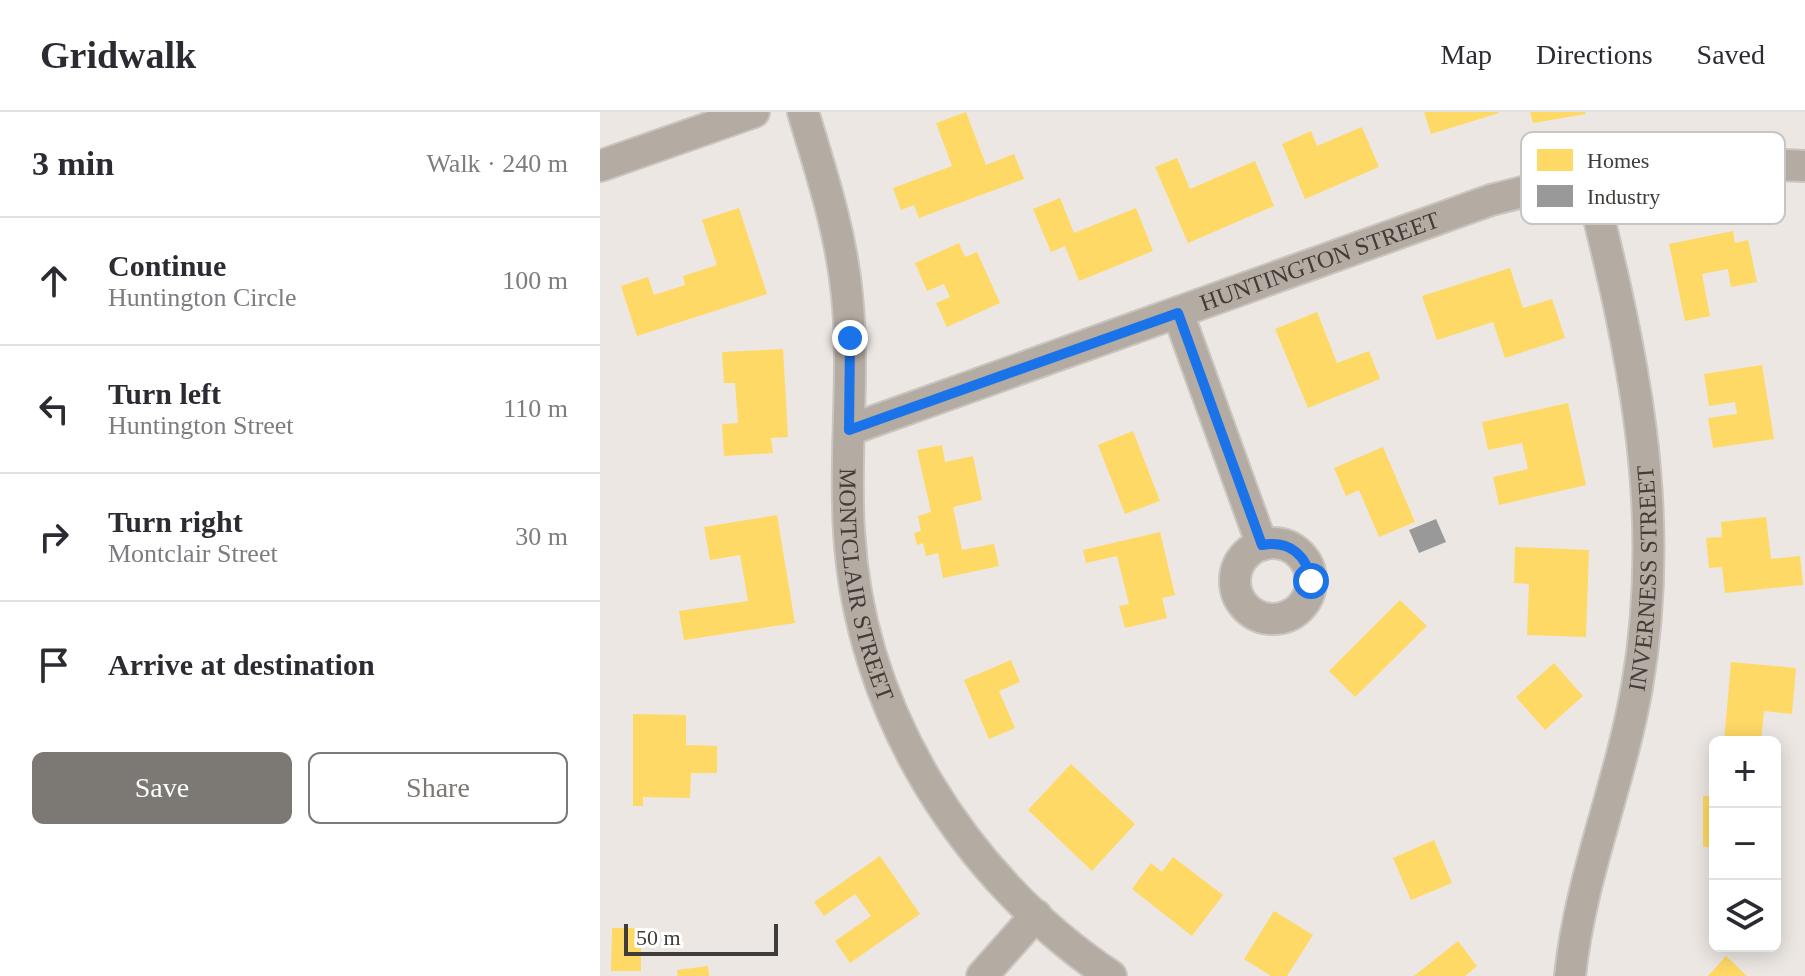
<!DOCTYPE html>
<meta charset="utf-8">
<style>
body{margin:0;font-family:Georgia,serif;background:#f2f2f3;color:#2b2b33}
.controls{position:absolute;right:24px;bottom:24px;display:grid;overflow:hidden;border-radius:12px;box-shadow:0 4px 20px #0003}
.controls button{width:72px;height:72px;display:grid;place-items:center;padding:0;border:0;border-bottom:2px solid #e1e1e2;background:#fff;color:#2b2b33;font:40px sans-serif}
.scale{position:absolute;left:24px;bottom:20px;width:154px;box-sizing:border-box;padding-left:8px;border:4px solid #403c39;border-top:0;font-size:22px;line-height:28px;white-space:nowrap;color:#403c39;-webkit-text-stroke:6px #fff;paint-order:stroke}
.stop{position:absolute;width:24px;height:24px;margin:-18px;border:6px solid #1a73e8;border-radius:50%;background:#fff}
.stop.end{background:#1a73e8;border-color:#fff;box-shadow:0 2px 8px #0008}
.list{margin:0;padding:0;list-style:none}
h2{display:flex;justify-content:space-between;align-items:center;height:104px;margin:0;padding:0 32px;font-size:34px}
h2 small{font-size:26px;font-weight:400;color:#7c7c81}
.list li{display:grid;grid-template-columns:52px 1fr auto;gap:24px;align-items:center;box-sizing:border-box;height:128px;padding:0 32px;border-top:2px solid #e1e1e2}
.list b{display:block;font-size:30px;white-space:nowrap}
.list p{margin:0;font-size:26px;white-space:nowrap;color:#7c7c81}
.list em{font-size:26px;font-style:normal;color:#7c7c81}
.actions{display:flex;gap:16px;padding:24px 32px}
.actions a{flex:1;padding:18px 0;border:2px solid #7c7874;border-radius:12px;text-align:center;font-size:28px;color:#7c7874}
.actions .main{background:#7c7874;color:#fff}
.icon{flex:none;width:44px;height:44px;fill:none;stroke:currentColor;stroke-width:2;stroke-linecap:round;stroke-linejoin:round}
.map{position:relative;flex:none;width:1205px;height:864px;overflow:hidden}
header{display:flex;align-items:center;gap:48px;box-sizing:border-box;height:112px;padding:0 40px;background:#fff;border-bottom:2px solid #e1e1e2}
header strong{font-size:38px}
nav{display:flex;gap:44px;margin-inline-start:auto;font-size:28px}
main{display:flex}
aside{flex:1;background:#fff}
.map>svg:first-child{display:block}
</style>
<header>
<strong>Gridwalk</strong>
<nav><a>Map</a><a>Directions</a><a>Saved</a></nav>
</header>
<main>
<aside>
<h2>3 min<small>Walk · 240 m</small></h2>
<ul class="list">
<li><svg class="icon" aria-label="ahead" viewBox="0 0 24 24"><path d="M12 20V5M6 11l6-6 6 6"/></svg><div><b>Continue</b><p>Huntington Circle</p></div><em>100 m</em></li>
<li><svg class="icon" aria-label="left" viewBox="0 0 24 24"><path d="M17 20v-9H6M10 6l-5 5 5 5"/></svg><div><b>Turn left</b><p>Huntington Street</p></div><em>110 m</em></li>
<li><svg class="icon" aria-label="right" viewBox="0 0 24 24"><path d="M7 20v-9h11M14 6l5 5-5 5"/></svg><div><b>Turn right</b><p>Montclair Street</p></div><em>30 m</em></li>
<li><svg class="icon" aria-label="arrive" viewBox="0 0 24 24"><path d="M6 21V4h12l-3 4 3 4H6"/></svg><div><b>Arrive at destination</b></div></li>
</ul>
<div class="actions"><a class="main">Save</a><a>Share</a></div>
</aside>
<div class="map">
<svg width="1205" height="864" viewBox="0 0 1205 864">
<rect width="100%" height="100%" fill="#ece7e2"/>
<!-- homes -->
<path fill="#ffd966" d="M366,0L386,53L414,42L424,67L319,106L314,93L301,98L293,76L352,54L336,11Z
M824,0H899V1L831,22Z
M930,0H985L986,2L933,11Z
M762,15L779,55L705,87L682,32L711,19L717,34Z
M577,46L590,77L655,49L674,94L588,131L555,55Z
M460,86L474,121L536,96L553,139L479,169L465,134L451,140L433,97Z
M139,96L167,182L37,224L21,174L48,165L54,183L85,173L83,164L117,153L102,108Z
M1133,119L1135,131L1148,128L1157,170L1131,175L1128,157L1102,162L1110,204L1085,209L1069,132Z
M359,131L365,145L377,140L400,191L347,215L336,191L350,185L344,172L327,179L315,151Z
M910,156L923,196L952,187L965,226L905,246L893,210L837,228L822,184Z
M717,200L737,251L769,239L780,267L708,296L675,217Z
M183,237L188,325L171,326L173,341L124,344L122,312L138,311L135,271H124L122,240Z
M1162,253L1174,327L1113,336L1108,306L1137,302L1135,290L1109,294L1104,262Z
M968,291L986,373L899,393L893,365L928,357L922,331L888,338L882,310Z
M533,319L560,389L525,402L498,333Z
M342,333L345,350L373,344L382,388L353,395L362,438L394,432L399,454L343,466L338,441L326,444L323,431L317,433L314,421L321,419L318,404L331,400L317,338Z
M783,335L815,410L779,425L759,378L746,384L734,356Z
M177,403L195,511L84,528L79,499L148,489L140,443L110,448L104,415Z
M1166,405L1171,447L1200,444L1203,473L1125,481L1122,455L1109,456L1106,426L1122,425L1121,410Z
M560,420L575,483L562,486L567,506L525,516L519,494L529,492L517,444L486,451L483,438Z
M915,435L989,438L986,525L927,523L929,472L914,471Z
M800,488L827,514L755,585L729,559Z
M411,548L420,570L399,579L415,616L389,627L364,568Z
M1131,550L1196,556L1192,602L1164,599L1161,630H1124Z
M954,551L983,584L945,618L916,585Z
M33,602L86,603V633L117,634V661H91L90,686L43,685V694H33Z
M471,652L535,712L492,759L428,698Z
M1103,684H1115V735H1103Z
M834,728L852,771L811,788L793,746Z
M280,744L320,802L250,851L235,829L271,804L255,782L224,804L214,790Z
M573,745L623,783L592,824L532,777L551,751L562,760Z
M674,799L713,823L687,864H671L644,847Z
M12,816H41V859H11Z
M858,829L877,854L865,864H814Z
M1126,844L1147,864H1108Z
M108,854L109,864H78L77,858Z"/>
<!-- industry -->
<path fill="#999" d="M836,407L846,430L819,441L809,418Z"/>
<g fill="none" stroke-linecap="round" stroke-linejoin="round">
<!-- minor casing -->
<g stroke="#c9c5c1" stroke-width="34">
<g id="minor">
<path id="s1" d="M203,0C221,60 241,120 247,183C255,261 244,340 249,419C259,598 363,765 511,864"/>
<path d="M0,54L154,0"/>
<path d="M578,201L662,433"/>
<path id="s2" d="M249,318L891,88C949,73 1009,58 1068,54C1113,50 1160,52 1205,54"/>
<circle cx="673" cy="469" r="38"/>
<path d="M382,864L436,803"/>
<path id="s3" d="M970,864C980,765 1020,673 1037,575C1068,396 1032,238 989,66"/>
</g>
</g>
<!-- minor -->
<use href="#minor" stroke="#b4aba2" stroke-width="30"/>
</g>
<g fill="none" stroke-linecap="round" stroke-linejoin="round">
<!-- route -->
<path stroke="#1a73e8" stroke-width="10" d="M250,226L249,318L578,201L662,433C689,428 707,443 711,469"/>
</g>
<g text-anchor="middle" dominant-baseline="central" stroke-width="8" stroke-linejoin="round" paint-order="stroke">
<!-- street labels -->
<g font-size="24" fill="#403c39" stroke="#fff">
<text stroke="none"><textPath href="#s2" startOffset="500">HUNTINGTON STREET</textPath></text>
<text stroke="none"><textPath href="#s3" startOffset="406">INVERNESS STREET</textPath></text>
<text stroke="none"><textPath href="#s1" startOffset="480">MONTCLAIR STREET</textPath></text>
</g>
</g>
<!-- legend -->
<rect x="921" y="20" width="264" height="92" rx="12" fill="#fff" stroke="#c6c4c4" stroke-width="2"/>
<rect x="937" y="37" width="36" height="22" fill="#ffd966"/>
<rect x="937" y="73" width="36" height="22" fill="#999"/>
<g font-size="22" fill="#403c39">
<text x="987" y="56">Homes</text>
<text x="987" y="92">Industry</text>
</g>
</svg>
<div class="controls">
<button>+</button>
<button>−</button>
<button><svg class="icon" aria-label="layers" viewBox="0 0 24 24"><path d="M12 4l9 5-9 5-9-5zM3 14l9 5 9-5"/></svg></button>
</div>
<div class="scale">50 m</div>
<div class="stop" style="left:711px;top:469px"></div>
<div class="stop end" style="left:250px;top:226px"></div>
</div>
</main>
